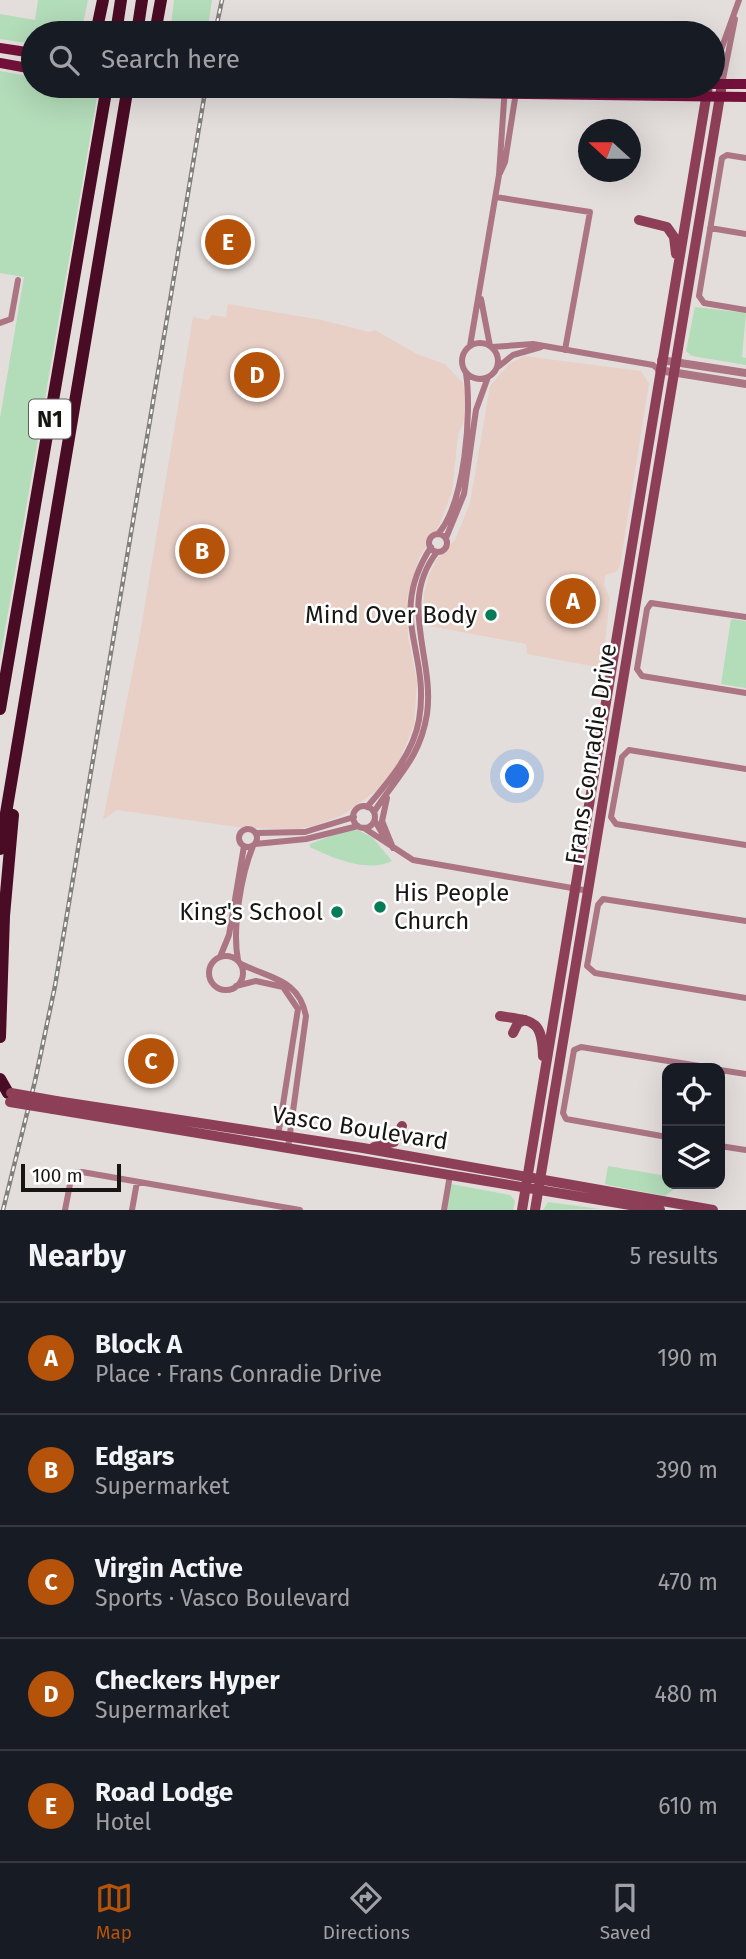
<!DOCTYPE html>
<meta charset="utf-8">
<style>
body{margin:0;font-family:"Fira Sans",sans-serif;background:#20242c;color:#f1f3f6}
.controls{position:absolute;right:21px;bottom:21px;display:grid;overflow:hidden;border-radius:14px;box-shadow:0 7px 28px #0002}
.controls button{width:63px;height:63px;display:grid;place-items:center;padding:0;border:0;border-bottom:2px solid #363941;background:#171b24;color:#f1f3f6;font:35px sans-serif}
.compass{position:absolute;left:578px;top:119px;width:63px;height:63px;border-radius:50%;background:#171b24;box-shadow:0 7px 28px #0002;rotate:291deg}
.scale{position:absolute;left:21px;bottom:18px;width:100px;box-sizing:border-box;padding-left:7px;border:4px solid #181615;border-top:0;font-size:19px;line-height:24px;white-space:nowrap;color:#181615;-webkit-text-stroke:5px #fff;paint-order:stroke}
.you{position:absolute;left:518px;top:777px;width:24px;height:24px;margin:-18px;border:5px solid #fff;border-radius:50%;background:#1a73e8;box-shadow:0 0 0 10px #1a73e833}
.badge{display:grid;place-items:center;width:46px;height:46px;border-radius:50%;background:#b45309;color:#fff;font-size:23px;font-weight:700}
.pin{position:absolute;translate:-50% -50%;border:4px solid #fff;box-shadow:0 2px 7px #0006}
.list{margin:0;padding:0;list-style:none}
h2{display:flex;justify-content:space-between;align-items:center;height:91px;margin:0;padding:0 28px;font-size:30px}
h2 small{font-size:23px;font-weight:400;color:#9ea1a6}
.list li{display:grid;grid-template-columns:46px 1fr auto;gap:21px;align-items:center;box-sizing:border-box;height:112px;padding:0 28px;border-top:2px solid #363941}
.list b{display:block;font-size:26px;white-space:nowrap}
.list p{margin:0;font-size:23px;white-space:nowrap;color:#9ea1a6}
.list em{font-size:23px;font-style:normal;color:#9ea1a6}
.icon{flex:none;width:38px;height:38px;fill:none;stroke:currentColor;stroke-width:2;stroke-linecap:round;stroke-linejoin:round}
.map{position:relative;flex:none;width:746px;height:1210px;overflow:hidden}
.search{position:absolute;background:#171b24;box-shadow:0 7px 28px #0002;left:21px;right:21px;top:21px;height:77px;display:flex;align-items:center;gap:18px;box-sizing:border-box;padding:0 24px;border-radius:38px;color:#9ea1a6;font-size:26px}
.sheet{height:651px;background:#171b24}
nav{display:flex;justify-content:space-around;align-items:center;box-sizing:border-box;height:98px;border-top:2px solid #363941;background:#171b24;font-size:19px;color:#9ea1a6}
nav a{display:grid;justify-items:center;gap:4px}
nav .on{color:#b45309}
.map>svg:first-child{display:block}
</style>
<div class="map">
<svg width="746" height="1210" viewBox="0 0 746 1210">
<rect width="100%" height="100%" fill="#e3dedc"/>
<!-- commercial -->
<path fill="#e8d0c7" d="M228,304L322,320L370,332L375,330L417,354L445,364L463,383L466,399L463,424L458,435L452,492L439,526L419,558L407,598L408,637L417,681L414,725L398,764L380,788L343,815L314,826L292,830L237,827L117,810L103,820L140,634L193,317L208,320L212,315L226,317Z
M524,356L641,371L649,383L620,566L616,572L605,575L604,585L610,598L602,668L527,654L526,644L423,625L424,594L429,575L437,559L455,540L470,503L490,386L509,364Z"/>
<!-- green -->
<path fill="#b3dcb9" d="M38,0H88L81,33H33V44L0,39V14L35,20Z
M174,0H212L207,33H170Z
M0,71L33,77V86H99L0,659V418L24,277L0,273Z
M537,86L691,91V93L537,91Z
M695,307L746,313L742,357L746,358V365L692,356L686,351Z
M731,619L746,621V688L721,684Z
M358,830L373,838L392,861C368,873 332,858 310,847V844L344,831Z
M608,1166L667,1176L668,1185L677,1187L665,1196L608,1185L605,1184Z
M451,1184L510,1195L515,1201L513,1210H446Z
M548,1202L600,1209L543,1210Z"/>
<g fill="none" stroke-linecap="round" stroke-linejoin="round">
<!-- minor -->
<path stroke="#ab7584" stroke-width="6" d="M713,72L739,0
M722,84L735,19
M746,158L727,155L722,158L699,296L704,303L746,310
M500,173L505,162L517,86
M496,197L590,212L565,350
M710,228L746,234
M481,299L490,346
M0,323L11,319L18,280
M462 361a18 18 0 1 1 36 0a18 18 0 1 1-36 0Z
M470,346L499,175L505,86
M492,347L533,344L653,365L659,370
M498,367L513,355L541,347
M438,534C465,503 472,413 466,373
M429 543a9 9 0 1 1 18 0a9 9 0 1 1-18 0Z
M446,538L464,494L476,410L488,377
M746,617L651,603L647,609L637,669L642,676L746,693
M746,769L629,750L622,757L611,817L616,824L746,845
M387,798L382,821L393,848
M353 817a11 11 0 1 1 22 0a11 11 0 1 1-22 0Z
M367,807C389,781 413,754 419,720C431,651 386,617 431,547
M374,812C396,777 420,759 427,714C435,658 397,603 437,552
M375,821L386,840
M364,828L413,860L589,891
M239 838a9 9 0 1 1 18 0a9 9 0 1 1-18 0Z
M257,833L305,832L354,817
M255,844L306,839L358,826
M746,921L603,899L598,905L587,966L595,973L746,998
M209 973a17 17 0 1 1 34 0a17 17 0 1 1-34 0Z
M220,957L229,935L244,846
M238,960C232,929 241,875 253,846
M241,964C271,979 299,979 306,1016L288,1148
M236,986L256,981L283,987L298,1009L278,1136
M720,1070L746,1074
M667,1137L566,1119L563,1113L574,1050L581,1047L712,1068
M720,1146L746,1150
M65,1210L71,1179L75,1173L82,1172L300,1210
M132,1210L137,1182
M444,1210L450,1175"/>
<!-- tertiary -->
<path stroke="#ab7584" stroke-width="8" d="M661,360L746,373
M659,370L746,384"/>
<!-- secondary -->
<path stroke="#8d3f58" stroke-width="10" d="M639,220L667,227L674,237L676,254
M500,1016C533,1021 542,1019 543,1056
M513,1033L518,1023L525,1020
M56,1101L363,1148L713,1210
M53,1109L660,1210
M374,1147L394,1142L402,1126
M522,1210L708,86
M535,1210L722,84"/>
<!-- primary -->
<path stroke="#74113b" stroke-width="10" d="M0,48L33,53
M0,63L33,69
M713,84H746
M222,90L746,97"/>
<!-- motorway -->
<path stroke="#4a0b24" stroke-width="12" d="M96,33L103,0
M116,33L121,0
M137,33L142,0
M155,33L161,0
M0,709L107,86
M0,849L128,86
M0,1037L4,916L13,815
M0,1079L8,1093"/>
<!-- rail casing -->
<g stroke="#827f7d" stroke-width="4.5">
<path id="rail" d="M215,33L222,0
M3,1210L35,1081L55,986L206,86"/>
</g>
<!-- rail -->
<use href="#rail" stroke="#fff" stroke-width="2" stroke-dasharray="5" stroke-linecap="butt"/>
<!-- secondary-bridge -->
<path stroke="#8d3f58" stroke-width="10" d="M11,1093L56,1101
M10,1102L53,1109"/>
<!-- primary-bridge -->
<path stroke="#74113b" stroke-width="10" d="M183,86L222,90"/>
</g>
<!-- markers -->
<g fill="#057b58" stroke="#fff" stroke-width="2.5">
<circle cx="491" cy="615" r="7"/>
<circle cx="380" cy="907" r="7"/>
<circle cx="337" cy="912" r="7"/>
</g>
<g text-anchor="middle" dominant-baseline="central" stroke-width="5" stroke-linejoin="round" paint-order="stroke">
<!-- shield labels -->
<rect fill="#fff" stroke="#5d5c5b" stroke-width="2" x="29" y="399.5" width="42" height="39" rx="5"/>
<g font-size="23" font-weight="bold" fill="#181615">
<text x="50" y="419">N1</text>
</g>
<!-- poi labels -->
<g font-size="24" fill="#181615" stroke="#fff" text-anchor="end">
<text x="477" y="615">Mind Over Body</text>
<text x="394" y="893" text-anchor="start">His People<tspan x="394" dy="28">Church</tspan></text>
<text x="323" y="912">King's School</text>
</g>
<!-- street labels -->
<g font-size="24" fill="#181615" stroke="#fff">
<text transform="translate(591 754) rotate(-81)">Frans Conradie Drive</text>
<text transform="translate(360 1128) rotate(9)">Vasco Boulevard</text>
</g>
</g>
</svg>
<div class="controls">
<button><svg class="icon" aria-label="locate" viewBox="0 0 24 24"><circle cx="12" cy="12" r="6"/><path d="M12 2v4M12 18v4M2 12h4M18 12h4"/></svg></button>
<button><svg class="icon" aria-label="layers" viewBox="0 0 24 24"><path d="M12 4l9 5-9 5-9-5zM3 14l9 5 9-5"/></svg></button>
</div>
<svg class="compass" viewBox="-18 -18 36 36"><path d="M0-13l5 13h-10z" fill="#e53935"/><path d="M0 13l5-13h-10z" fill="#9ea1a6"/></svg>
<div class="scale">100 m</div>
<div class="you"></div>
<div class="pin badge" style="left:573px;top:601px">A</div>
<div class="pin badge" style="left:202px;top:551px">B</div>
<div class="pin badge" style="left:151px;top:1061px">C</div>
<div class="pin badge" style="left:257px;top:375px">D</div>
<div class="pin badge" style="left:228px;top:242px">E</div>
<div class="search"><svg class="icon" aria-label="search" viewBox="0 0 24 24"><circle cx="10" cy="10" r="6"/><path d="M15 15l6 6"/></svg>Search here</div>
</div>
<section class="sheet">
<h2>Nearby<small>5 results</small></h2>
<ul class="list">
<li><span class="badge">A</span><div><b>Block A</b><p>Place · Frans Conradie Drive</p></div><em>190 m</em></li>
<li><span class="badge">B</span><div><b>Edgars</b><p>Supermarket</p></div><em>390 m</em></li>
<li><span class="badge">C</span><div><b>Virgin Active</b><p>Sports · Vasco Boulevard</p></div><em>470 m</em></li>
<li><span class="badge">D</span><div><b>Checkers Hyper</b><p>Supermarket</p></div><em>480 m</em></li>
<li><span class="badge">E</span><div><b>Road Lodge</b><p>Hotel</p></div><em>610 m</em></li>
</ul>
</section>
<nav>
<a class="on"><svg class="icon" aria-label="map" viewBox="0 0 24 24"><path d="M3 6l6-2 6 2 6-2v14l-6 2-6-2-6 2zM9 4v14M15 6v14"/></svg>Map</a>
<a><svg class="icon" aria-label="directions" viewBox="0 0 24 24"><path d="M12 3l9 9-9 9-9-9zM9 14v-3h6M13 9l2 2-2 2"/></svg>Directions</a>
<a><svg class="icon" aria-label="saved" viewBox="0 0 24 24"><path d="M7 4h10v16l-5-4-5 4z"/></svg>Saved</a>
</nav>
